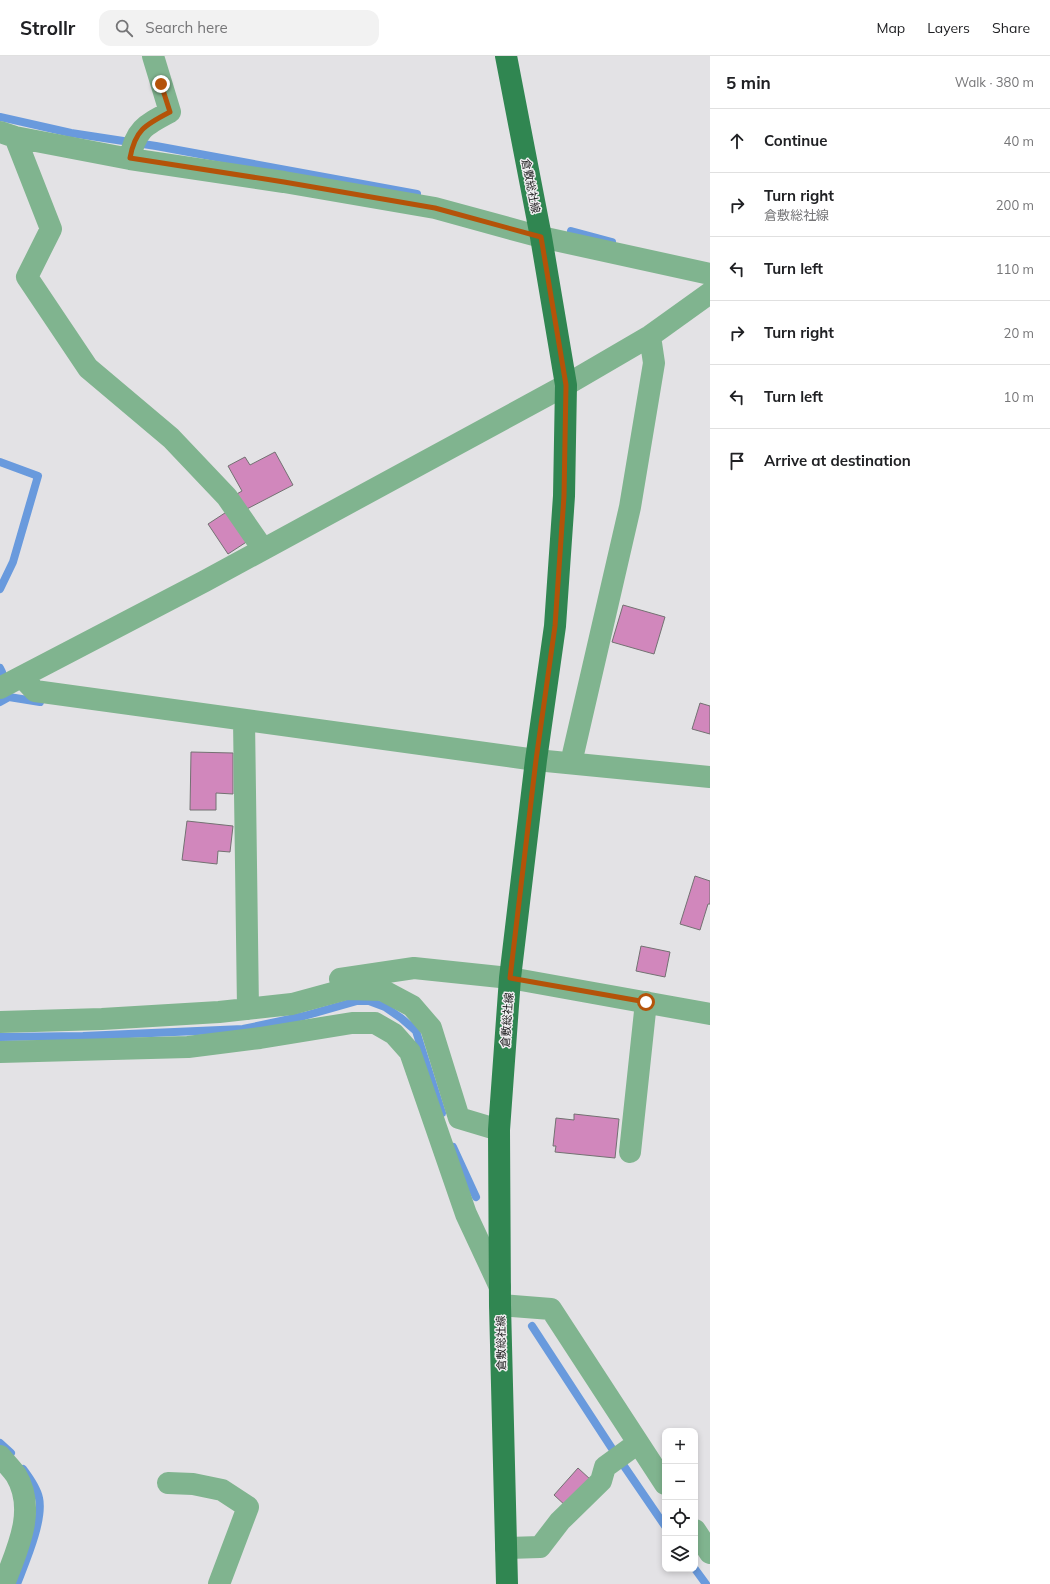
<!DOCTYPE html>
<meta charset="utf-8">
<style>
body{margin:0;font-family:Mulish,"Noto Sans JP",sans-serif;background:#f2f2f2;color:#202124}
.controls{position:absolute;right:12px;bottom:12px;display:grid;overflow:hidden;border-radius:8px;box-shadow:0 2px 6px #0003}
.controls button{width:36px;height:36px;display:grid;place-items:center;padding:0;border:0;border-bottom:1px solid #e0e0e0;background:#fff;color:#202124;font:20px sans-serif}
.stop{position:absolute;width:12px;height:12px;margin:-9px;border:3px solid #b45309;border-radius:50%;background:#fff}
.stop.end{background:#b45309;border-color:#fff;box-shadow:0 1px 4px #0008}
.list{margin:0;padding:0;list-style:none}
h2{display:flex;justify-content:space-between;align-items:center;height:52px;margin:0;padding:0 16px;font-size:17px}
h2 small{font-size:13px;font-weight:400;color:#757577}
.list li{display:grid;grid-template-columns:26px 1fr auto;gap:12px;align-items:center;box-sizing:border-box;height:64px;padding:0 16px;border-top:1px solid #e0e0e0}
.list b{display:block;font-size:15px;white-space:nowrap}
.list p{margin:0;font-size:13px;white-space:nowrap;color:#757577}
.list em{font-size:13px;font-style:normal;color:#757577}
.icon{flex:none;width:22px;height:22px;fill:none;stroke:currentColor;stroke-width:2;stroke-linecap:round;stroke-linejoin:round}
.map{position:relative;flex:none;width:710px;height:1528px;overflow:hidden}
header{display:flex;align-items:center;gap:24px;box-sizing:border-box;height:56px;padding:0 20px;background:#fff;border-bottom:1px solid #e0e0e0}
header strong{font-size:19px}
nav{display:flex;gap:22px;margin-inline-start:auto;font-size:14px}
.search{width:280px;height:36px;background:#f2f2f2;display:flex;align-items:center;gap:10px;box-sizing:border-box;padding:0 14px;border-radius:12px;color:#757577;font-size:15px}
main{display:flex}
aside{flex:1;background:#fff}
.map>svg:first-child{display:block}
</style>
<header>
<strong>Strollr</strong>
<div class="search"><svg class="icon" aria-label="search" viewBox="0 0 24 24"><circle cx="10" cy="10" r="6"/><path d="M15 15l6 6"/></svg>Search here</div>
<nav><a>Map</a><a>Layers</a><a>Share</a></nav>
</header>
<main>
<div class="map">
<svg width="710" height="1528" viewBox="0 0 710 1528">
<rect width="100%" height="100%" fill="#e3e2e5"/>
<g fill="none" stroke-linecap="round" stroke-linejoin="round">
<!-- stream -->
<path stroke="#699add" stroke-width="8" d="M0,61L71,77L156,90L417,138
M571,175L612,186
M0,406L38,420L13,506L0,533
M0,612L2,616
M0,646L9,641L40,646
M0,981L83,980L243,973L304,960L357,945H369L385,951L401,962L416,975L442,1057
M453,1091L476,1141
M532,1270L611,1391L665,1470
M0,1387L11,1397
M695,1513L706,1528
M17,1528C25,1507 44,1464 39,1442C37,1432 29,1421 23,1413"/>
</g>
<!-- building -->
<path fill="#d187bc" stroke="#737172" d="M275,396L293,429L243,455L235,439L242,435L228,410L245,401L250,409Z
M231,453L251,483L228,498L208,468Z
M623,549L665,561L654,598L612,586Z
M700,647L710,650V678L692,673Z
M191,696L233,697V738L216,737V754H190Z
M187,765L233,770L230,796L218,795L217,808L182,804Z
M695,820L710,825V848H708L700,874L680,868Z
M641,890L670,896L665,921L636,915Z
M574,1058L619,1063L615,1102L555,1096L556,1090H553L556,1062L574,1064Z
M578,1412L591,1424L567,1451L554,1439Z"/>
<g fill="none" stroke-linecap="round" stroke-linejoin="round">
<!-- minor -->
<path stroke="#80b48f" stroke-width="22" d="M0,76L15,81L130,103L284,126L435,152L541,181L710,218
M15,81L51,173L27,221L88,312L171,382L227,441L263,493
M130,103C135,74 145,69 170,56L153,0
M22,621L35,635L536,704L710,721
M0,632L205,525L566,329L650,280L710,237
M244,664L248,953
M571,707L630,451L654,307L650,280
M340,923L414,912L510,922L710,958
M0,966L102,963L219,956L292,948L347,933L382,934L412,950L431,972L459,1062L499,1074
M0,996L188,991L260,982L352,967H375L394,978L410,996L466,1158L500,1231
M630,1096L646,946
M500,1249L551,1253L665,1428
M0,1400C5,1406 11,1412 16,1419C37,1454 17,1494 4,1528
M168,1427L193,1428L222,1434L248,1451L219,1528
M695,1474L710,1497
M506,1492L540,1491L560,1465L601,1425L605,1411L638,1387"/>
<!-- major -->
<path stroke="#308651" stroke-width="22" d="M506,0L541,181L566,329L564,440L555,570L536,704L510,922L499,1074L500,1249L507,1528"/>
</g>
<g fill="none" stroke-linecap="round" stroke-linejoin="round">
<!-- route -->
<path stroke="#b45309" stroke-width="5" d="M161,28L170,56C145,69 135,74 130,102L284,126L435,152L541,181L566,329L564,440L555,570L536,704L510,922L646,946"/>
</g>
<g text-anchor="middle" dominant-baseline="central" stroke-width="3" stroke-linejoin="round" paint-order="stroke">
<!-- street labels -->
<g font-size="11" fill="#1a1a1b" stroke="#f1eff2">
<text transform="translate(531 130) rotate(79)">倉敷総社線</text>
<text transform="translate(507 964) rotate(-86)">倉敷総社線</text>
<text transform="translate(501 1287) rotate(-91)">倉敷総社線</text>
</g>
</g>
</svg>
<div class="controls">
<button>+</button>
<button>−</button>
<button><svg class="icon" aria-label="locate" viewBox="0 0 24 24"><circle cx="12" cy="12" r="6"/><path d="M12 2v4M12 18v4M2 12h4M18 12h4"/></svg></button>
<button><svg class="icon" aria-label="layers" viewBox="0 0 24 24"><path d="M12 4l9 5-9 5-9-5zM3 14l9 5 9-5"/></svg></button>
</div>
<div class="stop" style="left:646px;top:946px"></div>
<div class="stop end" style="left:161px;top:28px"></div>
</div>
<aside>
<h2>5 min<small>Walk · 380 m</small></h2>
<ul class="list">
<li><svg class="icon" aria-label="ahead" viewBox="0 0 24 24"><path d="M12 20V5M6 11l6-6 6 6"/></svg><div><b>Continue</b></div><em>40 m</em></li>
<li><svg class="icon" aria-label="right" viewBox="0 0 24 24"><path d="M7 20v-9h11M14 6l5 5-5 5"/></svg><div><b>Turn right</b><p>倉敷総社線</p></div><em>200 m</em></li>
<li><svg class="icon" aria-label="left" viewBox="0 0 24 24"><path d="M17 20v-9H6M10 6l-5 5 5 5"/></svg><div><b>Turn left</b></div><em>110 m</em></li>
<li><svg class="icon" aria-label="right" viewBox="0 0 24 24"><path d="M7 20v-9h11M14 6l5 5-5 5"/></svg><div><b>Turn right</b></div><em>20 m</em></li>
<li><svg class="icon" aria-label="left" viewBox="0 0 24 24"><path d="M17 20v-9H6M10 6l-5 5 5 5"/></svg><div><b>Turn left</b></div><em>10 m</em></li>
<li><svg class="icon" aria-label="arrive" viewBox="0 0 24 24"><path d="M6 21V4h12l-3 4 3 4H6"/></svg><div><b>Arrive at destination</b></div></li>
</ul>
</aside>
</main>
